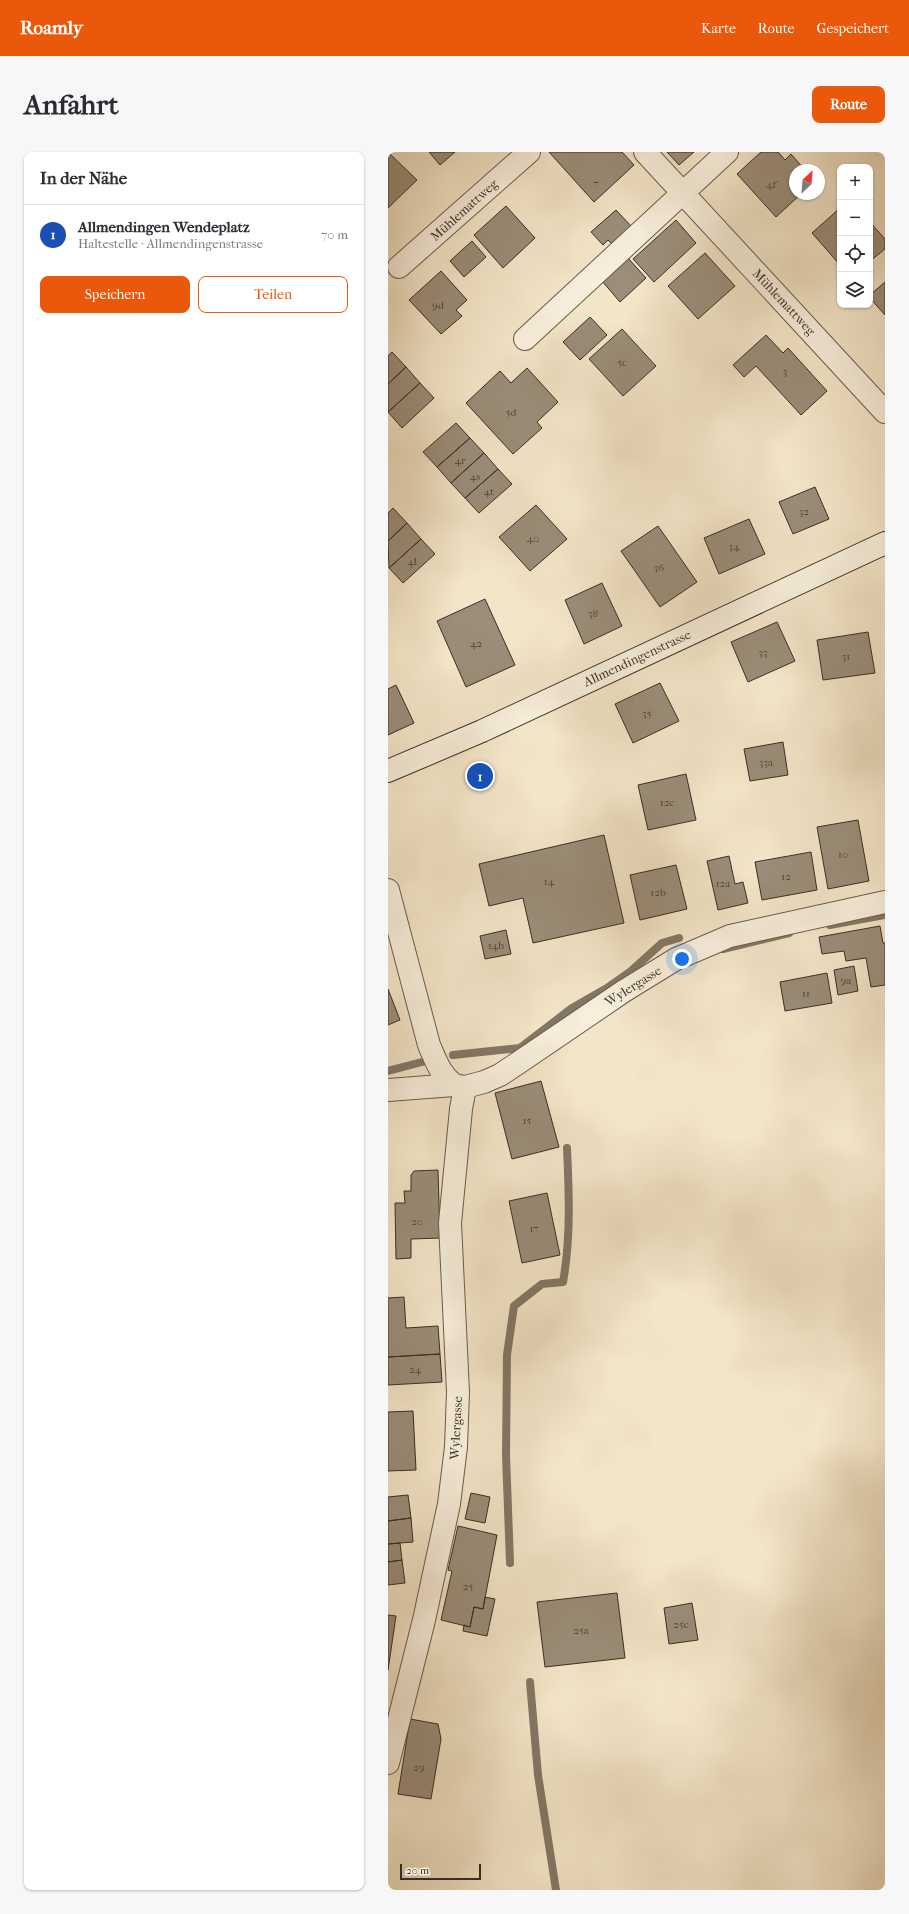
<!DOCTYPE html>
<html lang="de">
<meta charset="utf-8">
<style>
body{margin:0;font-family:"IM FELL French Canon",serif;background:#f7f7f7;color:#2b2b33}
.controls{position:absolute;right:12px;top:12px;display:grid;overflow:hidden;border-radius:8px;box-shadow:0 1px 3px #0004}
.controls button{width:36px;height:36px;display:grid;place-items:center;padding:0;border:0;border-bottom:1px solid #e1e1e2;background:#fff;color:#2b2b33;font:20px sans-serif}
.compass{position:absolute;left:401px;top:12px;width:36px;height:36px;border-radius:50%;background:#fff;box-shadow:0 1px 3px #0004;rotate:26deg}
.scale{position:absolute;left:12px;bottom:10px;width:81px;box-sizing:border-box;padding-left:4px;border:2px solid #3a2e24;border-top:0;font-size:11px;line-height:14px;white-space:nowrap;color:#3a2e24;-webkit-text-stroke:3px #f7eedb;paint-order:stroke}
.you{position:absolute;left:294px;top:807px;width:14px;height:14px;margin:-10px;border:3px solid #fff;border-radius:50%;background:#1a73e8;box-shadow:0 0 0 6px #1a73e833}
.badge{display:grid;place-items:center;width:26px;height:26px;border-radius:50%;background:#ea580c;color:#fff;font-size:13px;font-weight:700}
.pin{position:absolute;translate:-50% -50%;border:2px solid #fff;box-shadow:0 1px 4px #0006}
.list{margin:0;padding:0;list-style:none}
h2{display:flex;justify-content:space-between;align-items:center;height:52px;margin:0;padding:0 16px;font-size:17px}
h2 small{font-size:13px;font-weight:400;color:#7c7c81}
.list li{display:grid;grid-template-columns:26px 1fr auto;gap:12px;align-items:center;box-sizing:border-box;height:60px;padding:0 16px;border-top:1px solid #e1e1e2}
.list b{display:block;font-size:15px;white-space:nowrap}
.list p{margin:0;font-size:13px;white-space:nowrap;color:#7c7c81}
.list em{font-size:13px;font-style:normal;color:#7c7c81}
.actions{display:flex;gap:8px;padding:12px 16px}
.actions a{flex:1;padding:9px 0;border:1px solid #ea580c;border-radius:8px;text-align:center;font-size:14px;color:#ea580c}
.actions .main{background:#ea580c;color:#fff}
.icon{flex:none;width:22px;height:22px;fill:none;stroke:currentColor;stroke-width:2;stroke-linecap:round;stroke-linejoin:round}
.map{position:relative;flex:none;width:497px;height:1738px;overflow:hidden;border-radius:8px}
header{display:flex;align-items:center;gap:24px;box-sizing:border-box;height:56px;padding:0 20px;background:#ea580c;color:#fff}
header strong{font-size:19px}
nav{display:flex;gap:22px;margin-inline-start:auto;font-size:14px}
.intro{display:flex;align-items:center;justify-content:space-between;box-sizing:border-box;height:96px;padding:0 24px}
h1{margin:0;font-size:28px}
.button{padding:10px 18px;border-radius:8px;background:#ea580c;color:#fff;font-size:14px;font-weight:700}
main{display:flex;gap:24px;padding:0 24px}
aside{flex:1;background:#fff;border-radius:8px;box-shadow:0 1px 3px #0004}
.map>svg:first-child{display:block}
</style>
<header>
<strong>Roamly</strong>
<nav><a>Karte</a><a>Route</a><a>Gespeichert</a></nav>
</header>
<div class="intro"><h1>Anfahrt</h1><a class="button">Route</a></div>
<main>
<aside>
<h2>In der Nähe<small></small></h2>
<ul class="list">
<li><span class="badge" style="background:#1a4fb4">1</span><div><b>Allmendingen Wendeplatz</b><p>Haltestelle · Allmendingenstrasse</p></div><em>70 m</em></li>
</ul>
<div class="actions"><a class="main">Speichern</a><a>Teilen</a></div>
</aside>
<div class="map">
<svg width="497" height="1738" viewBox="0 0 497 1738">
<rect width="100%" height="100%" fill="#f3e5c8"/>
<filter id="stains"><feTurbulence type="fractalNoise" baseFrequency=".005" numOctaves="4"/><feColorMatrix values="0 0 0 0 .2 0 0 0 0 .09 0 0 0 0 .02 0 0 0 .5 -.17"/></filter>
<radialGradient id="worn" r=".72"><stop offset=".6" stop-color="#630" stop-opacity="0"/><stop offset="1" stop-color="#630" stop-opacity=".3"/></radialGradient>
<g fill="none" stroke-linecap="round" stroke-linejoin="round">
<!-- stream -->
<path stroke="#837765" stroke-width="8" d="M442,773L497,763
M335,797L401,781
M65,903L132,896L184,856L219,836L243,819L274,791L291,786
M0,919L34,910
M122,1411L118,1303L119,1203L126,1154L154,1132L175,1130C183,1086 181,1040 179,996
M142,1530L150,1623L168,1738"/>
</g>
<!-- building -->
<path fill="#9a8d79" stroke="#3a2e24" d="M0,0L29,28L0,56Z
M41,0H67L52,13Z
M161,0H234L246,13L206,50Z
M279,0H306L291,13Z
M373,0H390L397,8L403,2L417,18H407V42H413L388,65L349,22Z
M118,54L147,86L115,116L86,83Z
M452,56V113L424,81Z
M228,58L243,74L224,92L220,88L215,93L203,80Z
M288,68L308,91L266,130L245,107Z
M482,70L497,87V97L482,109Z
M84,89L98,105L76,125L62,109Z
M317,101L347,134L310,167L280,134Z
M240,106L258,126L232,150L214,129Z
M53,119L79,148L68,158L74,164L53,182L21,148Z
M497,130V163L482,146V143Z
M202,165L219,183L192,208L175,190Z
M234,177L268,214L235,244L201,207Z
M378,183L395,201L400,196L439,239L413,263L368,214L356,225L345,213Z
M4,200L18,215L0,232V204Z
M18,215L32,231L0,260V232Z
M139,216L170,250L149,270L154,276L125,302L78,251L112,219L123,231Z
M32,231L46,246L14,276L0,260Z
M68,271L82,286L49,315L35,300Z
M82,286L96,301L63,331L49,315Z
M96,301L110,317L77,346L63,331Z
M110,317L124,332L91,361L77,346Z
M427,335L441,367L405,382L391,350Z
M148,353L179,387L142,419L111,385Z
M5,356L19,371L0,389V361Z
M361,367L377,402L331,422L316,386Z
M19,371L33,387L1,416L0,389Z
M270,374L309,430L272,455L233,399Z
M33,387L47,402L15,431L1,416Z
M214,431L234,474L196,492L177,448Z
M97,447L127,513L78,535L49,469Z
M389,470L407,509L360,530L343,490Z
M480,480L487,521L435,528L429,488Z
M272,531L291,569L245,591L227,552Z
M8,533L26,571L0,583V537Z
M395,590L400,623L362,629L356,597Z
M298,622L308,668L260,678L250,633Z
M470,668L481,729L440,737L429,675Z
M216,683L236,771L145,791L135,746L101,754L91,712Z
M423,700L429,738L374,748L367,710Z
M341,704L347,732L355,730L360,751L330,758L319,709Z
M288,713L299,757L252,768L242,723Z
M492,774L495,791H497V833L483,835L478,806L458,809L456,799L434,802L431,785Z
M118,778L123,802L97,807L92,784Z
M466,814L470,839L450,843L446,818Z
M439,821L444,851L397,859L392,830Z
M0,837L12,868L0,873Z
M153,929L171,995L124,1007L107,941Z
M50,1018L52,1086L23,1087V1106L8,1107L7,1051H17L16,1039H23V1023L26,1019Z
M159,1041L172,1103L134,1111L121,1049Z
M16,1145L18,1176L50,1174L52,1202L0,1205V1146Z
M52,1202L54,1230L0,1233V1205Z
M25,1259L28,1318L0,1319V1260Z
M83,1341L102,1345L97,1371L77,1367Z
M20,1343L23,1366L0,1369V1345Z
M23,1366L25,1390L0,1392V1369Z
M70,1374L109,1383L95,1457L86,1455L82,1475L53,1468L64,1419L60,1418Z
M12,1391L14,1408L0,1410V1392Z
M14,1408L17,1431L0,1433V1410Z
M229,1441L237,1506L157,1515L149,1450Z
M97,1445L107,1447L99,1484L75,1479L76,1473L82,1475L86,1455L95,1457Z
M304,1451L310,1488L281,1492L276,1456Z
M0,1463L8,1464L0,1518Z
M22,1567L50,1572L53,1587L43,1647L10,1642Z"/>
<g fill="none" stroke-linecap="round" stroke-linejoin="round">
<!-- street casing -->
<g stroke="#685c4d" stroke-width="24">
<path id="street" d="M257,0L497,260
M11,115L141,0
M137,187L339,0
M0,738L41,893C48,909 52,922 66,933
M0,938L66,933L77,935L96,930L112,923L133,909L236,839L288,807L342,784L497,750
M0,1611L36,1468L61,1352L68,1295L70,1240L62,1071L73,957L77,935"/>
</g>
<!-- secondary casing -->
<g stroke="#3a2e24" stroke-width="24">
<path id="secondary" d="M0,619L94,579L497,391"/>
</g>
<!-- street -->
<use href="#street" stroke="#f7eedb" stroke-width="22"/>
<!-- secondary -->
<use href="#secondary" stroke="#f7eedb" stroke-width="22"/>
</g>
<g text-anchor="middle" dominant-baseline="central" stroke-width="3" stroke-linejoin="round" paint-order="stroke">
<!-- number labels -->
<g font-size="11" fill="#524639">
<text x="208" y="31">7</text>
<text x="383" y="32">4f</text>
<text x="50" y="153">9d</text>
<text x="234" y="210">5c</text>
<text x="397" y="219">3</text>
<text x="123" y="260">5d</text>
<text x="72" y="308">4r</text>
<text x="87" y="324">4s</text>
<text x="101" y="339">4t</text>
<text x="416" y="359">32</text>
<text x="145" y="386">40</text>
<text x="346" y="394">34</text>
<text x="24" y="409">4l</text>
<text x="271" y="415">36</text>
<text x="205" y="461">38</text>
<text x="88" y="491">42</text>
<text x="375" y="500">33</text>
<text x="458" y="504">31</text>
<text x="259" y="561">35</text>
<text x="378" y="610">33a</text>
<text x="279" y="650">12c</text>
<text x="455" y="702">10</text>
<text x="398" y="724">12</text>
<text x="161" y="729">14</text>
<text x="335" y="731">12a</text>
<text x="270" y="740">12b</text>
<text x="108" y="793">14b</text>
<text x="458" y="828">9a</text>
<text x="418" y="841">11</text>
<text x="139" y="968">15</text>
<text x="29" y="1069">20</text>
<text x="146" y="1076">17</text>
<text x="27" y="1217">24</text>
<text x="80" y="1434">25</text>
<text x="293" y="1472">25c</text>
<text x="193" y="1478">25a</text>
<text x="31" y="1615">29</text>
</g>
<!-- street labels -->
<g font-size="13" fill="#3a2e24" stroke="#f7eedb">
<text transform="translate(76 58) rotate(-42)">Mühlemattweg</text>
<text transform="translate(396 150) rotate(47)">Mühlemattweg</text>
<text transform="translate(249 506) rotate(-25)">Allmendingenstrasse</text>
<text transform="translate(245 834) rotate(-32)">Wylergasse</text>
<text transform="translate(68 1276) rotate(-87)">Wylergasse</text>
</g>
</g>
<rect width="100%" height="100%" filter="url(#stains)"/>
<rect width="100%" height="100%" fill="url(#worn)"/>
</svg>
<div class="controls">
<button>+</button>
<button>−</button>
<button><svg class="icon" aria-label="locate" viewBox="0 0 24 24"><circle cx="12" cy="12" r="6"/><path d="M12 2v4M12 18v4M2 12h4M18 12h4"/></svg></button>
<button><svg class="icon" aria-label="layers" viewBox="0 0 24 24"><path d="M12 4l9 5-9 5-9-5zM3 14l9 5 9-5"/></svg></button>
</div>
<svg class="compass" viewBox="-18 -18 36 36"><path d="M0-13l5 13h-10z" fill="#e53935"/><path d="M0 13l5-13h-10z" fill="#7c7c81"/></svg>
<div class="scale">20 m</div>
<div class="you"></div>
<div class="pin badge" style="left:92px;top:624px;background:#1a4fb4">1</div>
</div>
</main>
